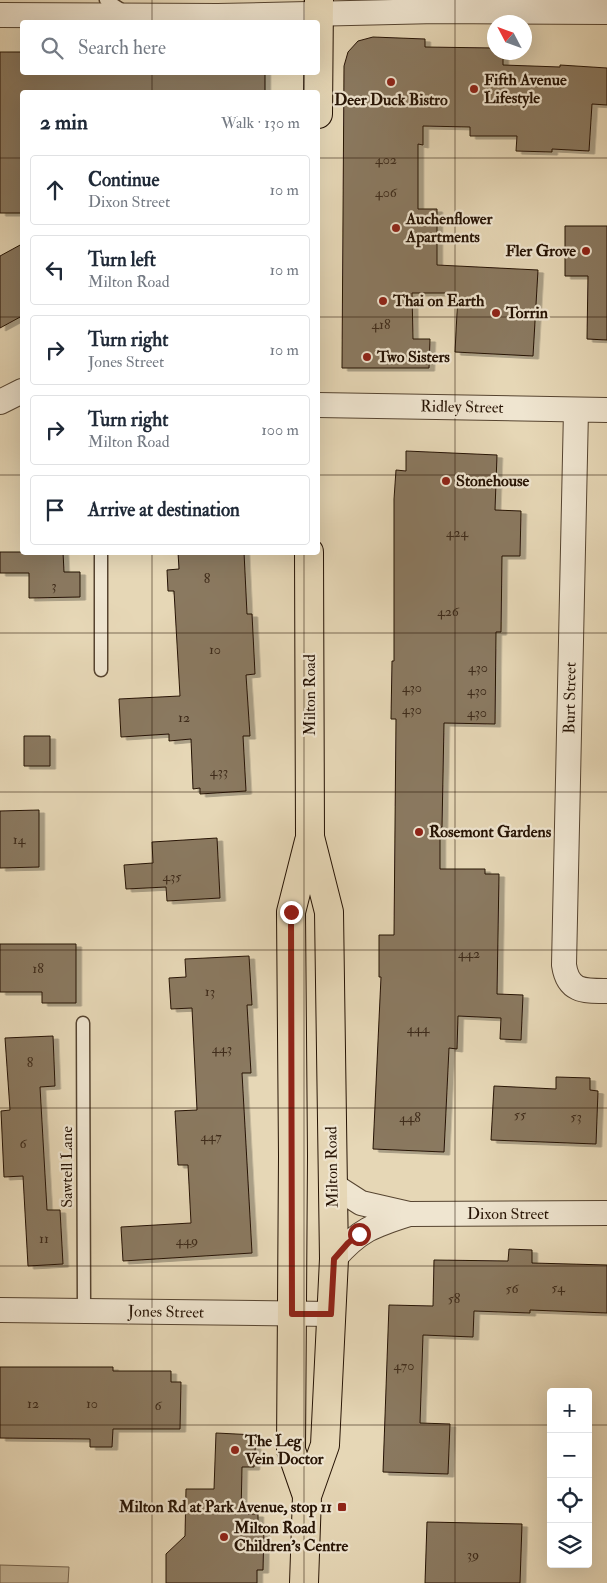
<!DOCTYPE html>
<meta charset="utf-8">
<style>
body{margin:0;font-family:"IM FELL Double Pica",serif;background:#f6f6f7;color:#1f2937}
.controls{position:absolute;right:15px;bottom:15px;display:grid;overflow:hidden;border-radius:5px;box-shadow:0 5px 20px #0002}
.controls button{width:45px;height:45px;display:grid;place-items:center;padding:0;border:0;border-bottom:1px solid #e0e1e3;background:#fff;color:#1f2937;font:25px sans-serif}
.compass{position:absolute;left:487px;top:15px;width:45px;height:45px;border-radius:50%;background:#fff;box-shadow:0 5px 20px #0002;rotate:311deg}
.stop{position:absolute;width:15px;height:15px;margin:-11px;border:4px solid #8f2418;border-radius:50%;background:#fff}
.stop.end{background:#8f2418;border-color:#fff;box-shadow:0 1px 5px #0008}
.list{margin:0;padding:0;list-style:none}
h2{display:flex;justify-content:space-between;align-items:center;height:65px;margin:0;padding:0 20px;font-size:21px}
h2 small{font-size:16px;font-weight:400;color:#747a83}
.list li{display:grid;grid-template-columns:32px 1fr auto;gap:15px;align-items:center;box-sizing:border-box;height:70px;margin:0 10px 10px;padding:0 10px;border:1px solid #e0e1e3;border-radius:5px}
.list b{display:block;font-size:19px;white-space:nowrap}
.list p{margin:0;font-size:16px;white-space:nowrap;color:#747a83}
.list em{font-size:16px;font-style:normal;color:#747a83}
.icon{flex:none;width:28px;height:28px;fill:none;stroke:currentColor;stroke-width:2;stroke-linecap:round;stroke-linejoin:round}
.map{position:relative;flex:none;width:607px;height:1583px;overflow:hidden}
.search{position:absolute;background:#fff;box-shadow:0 5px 20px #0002;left:20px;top:20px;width:300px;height:55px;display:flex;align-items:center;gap:12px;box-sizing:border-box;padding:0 18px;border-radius:5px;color:#747a83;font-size:19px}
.panel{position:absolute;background:#fff;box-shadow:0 5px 20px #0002;left:20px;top:90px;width:300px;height:465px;border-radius:5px}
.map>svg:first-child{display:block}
</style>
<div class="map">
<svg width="607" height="1583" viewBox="0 0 607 1583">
<defs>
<filter id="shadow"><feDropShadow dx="5.5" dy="3" stdDeviation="0" flood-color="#0004"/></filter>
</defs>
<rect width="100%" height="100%" fill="#e6d7b6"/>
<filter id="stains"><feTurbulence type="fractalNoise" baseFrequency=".004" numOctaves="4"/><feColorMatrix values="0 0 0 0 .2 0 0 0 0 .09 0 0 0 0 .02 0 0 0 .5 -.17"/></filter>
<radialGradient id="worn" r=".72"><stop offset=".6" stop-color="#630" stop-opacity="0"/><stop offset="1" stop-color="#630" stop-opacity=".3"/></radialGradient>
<!-- green -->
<path fill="#c5b698" stroke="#76644e" d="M0,1565L69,1567L68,1583H0Z"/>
<!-- building -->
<path fill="#8a7961" stroke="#261304" filter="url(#shadow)" d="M373,37L425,39V47L494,48V52H503V65L560,67V65L607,68V105L592,104L589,151L552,149V152L516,151L517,136H470V127L423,126V145L418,144V209H437V265L538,270L533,356L455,352L458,293H412L413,339H430L429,368H342L344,66L348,52L358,41Z
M0,52H22V72H265V92H22V213H0Z
M565,226H607V340L587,339L588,276H565Z
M22,244V316L0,328V256Z
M406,451L497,455L495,510L521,511L520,556H502L501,632H496L495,724L444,723L442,827H440V869H485V874H499L497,994L523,995L521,1040L500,1039L501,1018L458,1016L457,1049L449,1048L444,1152L373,1149L381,977H379V935H394L396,719H391L392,661H394V499L396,470L406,471Z
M0,552H63L64,572H80V597L29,598V573H0Z
M178,552H244L247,614H252L255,674L246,675L250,736H243L246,791L200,794V788L193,789L191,739L169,741V734L121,737L119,699L180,696L174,591H168L167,570L179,569Z
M24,736H50V766H24Z
M39,810V867L0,868V811Z
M217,838L220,898L167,901L166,887L126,889L124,865L153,863L152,842Z
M0,944H76V1003H42V992H0Z
M249,956L252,1005H247L251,1073H242L252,1253L123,1261L121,1227L191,1223L188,1165H178L175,1111L197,1110L192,1008L171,1009L169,978L186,977L185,959Z
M53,1036L55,1086L40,1087L47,1210H60L63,1264L28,1266L23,1176L4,1177L1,1111L10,1110L5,1038Z
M556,1077L590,1078V1090L598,1091L596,1144L491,1140L494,1086L556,1089Z
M509,1249L532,1250V1263L607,1265V1313L530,1310V1313L474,1311L473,1337L423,1335L420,1423L450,1424L448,1474L383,1472L389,1305L433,1306L434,1260L508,1261Z
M0,1367H113V1371H171V1382H181L180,1429H113L112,1447H90V1439L0,1438Z
M216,1433L256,1435L254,1467H242L241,1514H258V1528H264L263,1570H257V1583H166V1554L185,1536L186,1489H214Z
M427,1522L522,1524L520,1583H425Z"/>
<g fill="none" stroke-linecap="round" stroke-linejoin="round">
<!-- service casing -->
<g stroke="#564430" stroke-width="15">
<path id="service" d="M106,0L126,13
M101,552V670
M83,1023L84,1311"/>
</g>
<!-- minor casing -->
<g stroke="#564430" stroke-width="26">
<path id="minor" d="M0,15L218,16L437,11L607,12
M0,402L22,391
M318,405L607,410
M576,410L564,965C568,992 584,991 607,991
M333,1185L361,1203L409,1214L607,1213
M334,1259C359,1230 374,1225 409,1214
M0,1310L331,1314"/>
</g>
<!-- primary casing -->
<g stroke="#261304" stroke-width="30">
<path id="primary" d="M318,114L319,0
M307,1496L291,1450L293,1156L291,912L309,841
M304,1583L307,1496L325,1445L334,1259L329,912L310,837L309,552"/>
</g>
<!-- service -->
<use href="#service" stroke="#efe5d0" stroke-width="12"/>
<!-- minor -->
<use href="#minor" stroke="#efe5d0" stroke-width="24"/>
<!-- primary -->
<use href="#primary" stroke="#e6d7b6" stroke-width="28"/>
</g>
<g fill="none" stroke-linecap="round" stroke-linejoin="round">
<!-- route -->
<path stroke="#8f2418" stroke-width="6" d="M291,912L292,1314H331L334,1259L348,1243L359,1234"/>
</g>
<!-- grid -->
<path fill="none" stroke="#261304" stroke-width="1" stroke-opacity="0.55" d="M152,0V22M304,0V22M455,0V1583M152,72V92M304,72V92M0,158H22M318,158H607M0,317H22M318,317H607M0,475H22M318,475H607M152,552V1583M304,552V1583M0,633H607M0,792H607M0,950H607M0,1108H607M0,1266H607M0,1425H551M588,1425H607"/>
<!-- markers -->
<g fill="#8f2418" stroke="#efe5d0" stroke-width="2">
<circle cx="391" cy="82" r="5"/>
<circle cx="474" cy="89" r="5"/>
<circle cx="396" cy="228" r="5"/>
<circle cx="586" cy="251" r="5"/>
<circle cx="383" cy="301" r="5"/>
<circle cx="496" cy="313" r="5"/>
<circle cx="367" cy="357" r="5"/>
<circle cx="446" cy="481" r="5"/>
<circle cx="419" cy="832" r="5"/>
<circle cx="235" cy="1450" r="5"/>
<rect x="337" y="1502" width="10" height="10" rx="2.5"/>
<circle cx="224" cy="1537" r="5"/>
</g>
<g text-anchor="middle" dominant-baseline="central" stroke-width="4.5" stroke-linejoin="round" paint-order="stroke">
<!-- number labels -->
<g font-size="14" fill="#3f2c1b">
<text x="386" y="159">402</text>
<text x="386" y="192">406</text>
<text x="381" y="324">418</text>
<text x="457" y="532">424</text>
<text x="207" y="578">8</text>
<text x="54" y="585">3</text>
<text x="448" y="611">426</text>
<text x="215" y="649">10</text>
<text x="478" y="667">430</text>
<text x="412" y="687">430</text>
<text x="477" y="690">430</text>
<text x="412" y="709">430</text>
<text x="477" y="712">430</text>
<text x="184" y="717">12</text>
<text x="219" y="771">433</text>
<text x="19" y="839">14</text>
<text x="172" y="876">435</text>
<text x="469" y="953">442</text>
<text x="38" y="968">18</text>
<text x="210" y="991">13</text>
<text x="418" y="1028">444</text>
<text x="222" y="1048">443</text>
<text x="30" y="1062">8</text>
<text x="520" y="1114">55</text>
<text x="576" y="1116">53</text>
<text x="410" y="1117">448</text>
<text x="211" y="1136">447</text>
<text x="23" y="1143">6</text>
<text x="44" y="1238">11</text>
<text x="187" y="1240">449</text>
<text x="558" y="1287">54</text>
<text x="512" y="1288">56</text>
<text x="454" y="1298">58</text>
<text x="404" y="1365">470</text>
<text x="33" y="1403">12</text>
<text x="92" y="1403">10</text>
<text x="158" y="1405">6</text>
<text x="473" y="1554">39</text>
</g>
<!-- poi labels -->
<g font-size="16" font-weight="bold" fill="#261304" stroke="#efe5d0" text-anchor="start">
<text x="484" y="80">Fifth Avenue<tspan x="484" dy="18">Lifestyle</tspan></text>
<text x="391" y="100" text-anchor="middle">Deer Duck Bistro</text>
<text x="406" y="219">Auchenflower<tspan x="406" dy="18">Apartments</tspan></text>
<text x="576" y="251" text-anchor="end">Fler Grove</text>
<text x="393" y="301">Thai on Earth</text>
<text x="506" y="313">Torrin</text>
<text x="377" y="357">Two Sisters</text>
<text x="456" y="481">Stonehouse</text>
<text x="429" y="832">Rosemont Gardens</text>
<text x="245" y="1441">The Leg<tspan x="245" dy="18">Vein Doctor</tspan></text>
<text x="332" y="1507" text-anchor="end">Milton Rd at Park Avenue, stop 11</text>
<text x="234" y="1528">Milton Road<tspan x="234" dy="18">Children's Centre</tspan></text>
</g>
<!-- street labels -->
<g font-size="16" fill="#261304" stroke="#efe5d0">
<text transform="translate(462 407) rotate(1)">Ridley Street</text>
<text transform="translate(310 695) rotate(-90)">Milton Road</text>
<text transform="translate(570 698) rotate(-89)">Burt Street</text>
<text transform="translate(67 1167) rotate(-90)">Sawtell Lane</text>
<text transform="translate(332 1167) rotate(-91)">Milton Road</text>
<text x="508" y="1214">Dixon Street</text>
<text transform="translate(166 1312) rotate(1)">Jones Street</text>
</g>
</g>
<rect width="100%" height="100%" filter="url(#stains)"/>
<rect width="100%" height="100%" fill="url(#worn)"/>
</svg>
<div class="controls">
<button>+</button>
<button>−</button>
<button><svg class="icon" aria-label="locate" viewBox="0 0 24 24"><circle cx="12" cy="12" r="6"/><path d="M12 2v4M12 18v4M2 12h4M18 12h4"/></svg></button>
<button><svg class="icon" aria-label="layers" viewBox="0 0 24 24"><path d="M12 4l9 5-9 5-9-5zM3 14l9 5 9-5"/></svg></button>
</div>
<svg class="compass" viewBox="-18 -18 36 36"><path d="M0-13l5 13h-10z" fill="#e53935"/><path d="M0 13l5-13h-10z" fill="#747a83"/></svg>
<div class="stop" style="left:359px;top:1234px"></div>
<div class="stop end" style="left:291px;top:912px"></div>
<div class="search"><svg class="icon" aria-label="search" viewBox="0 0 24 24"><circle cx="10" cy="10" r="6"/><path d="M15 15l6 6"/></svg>Search here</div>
<section class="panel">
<h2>2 min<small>Walk · 130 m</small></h2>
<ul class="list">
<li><svg class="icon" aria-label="ahead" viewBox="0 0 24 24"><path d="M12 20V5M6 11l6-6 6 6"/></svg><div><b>Continue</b><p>Dixon Street</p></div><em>10 m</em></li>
<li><svg class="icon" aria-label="left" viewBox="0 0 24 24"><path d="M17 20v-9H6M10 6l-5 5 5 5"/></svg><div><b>Turn left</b><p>Milton Road</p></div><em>10 m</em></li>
<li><svg class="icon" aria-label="right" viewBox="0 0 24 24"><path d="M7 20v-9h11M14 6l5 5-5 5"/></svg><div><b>Turn right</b><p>Jones Street</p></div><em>10 m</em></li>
<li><svg class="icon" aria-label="right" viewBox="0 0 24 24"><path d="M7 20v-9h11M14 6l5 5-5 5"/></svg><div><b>Turn right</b><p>Milton Road</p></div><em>100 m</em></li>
<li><svg class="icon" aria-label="arrive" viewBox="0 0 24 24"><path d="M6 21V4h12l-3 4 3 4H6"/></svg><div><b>Arrive at destination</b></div></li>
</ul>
</section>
</div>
